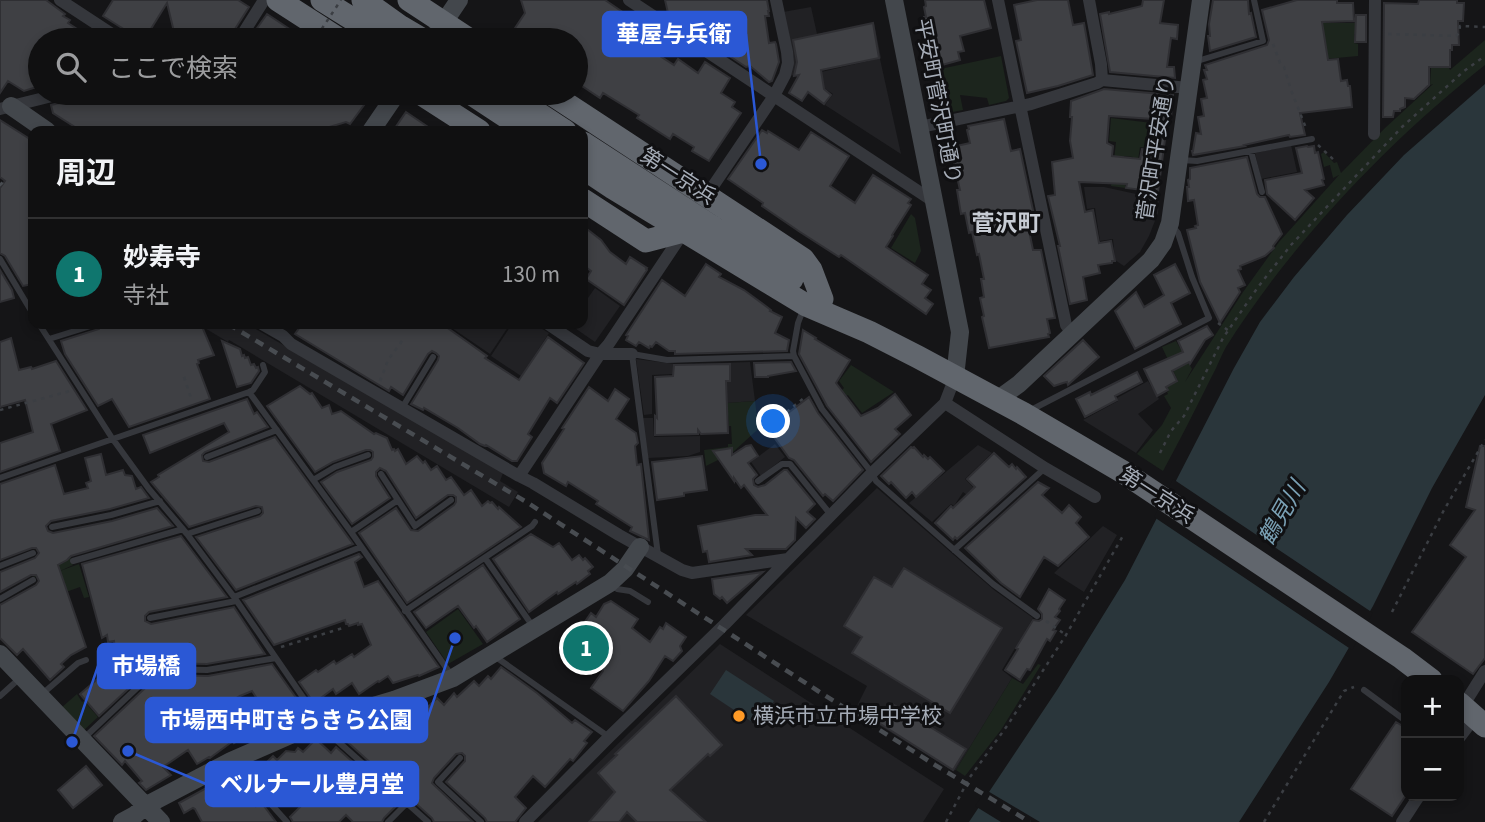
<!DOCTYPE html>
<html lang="ja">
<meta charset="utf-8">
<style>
body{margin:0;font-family:"Source Sans 3","Noto Sans JP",sans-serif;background:#1e1e1f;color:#f1f3f6}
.controls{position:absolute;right:21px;bottom:21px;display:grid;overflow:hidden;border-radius:14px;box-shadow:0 4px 10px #0003}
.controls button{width:63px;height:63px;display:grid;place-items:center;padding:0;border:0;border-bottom:2px solid #303031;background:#101011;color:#f1f3f6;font:35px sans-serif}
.you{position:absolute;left:774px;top:422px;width:24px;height:24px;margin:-18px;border:5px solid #fff;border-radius:50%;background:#1a73e8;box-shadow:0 0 0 10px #1a73e833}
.badge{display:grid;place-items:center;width:46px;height:46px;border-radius:50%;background:#0f766e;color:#fff;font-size:23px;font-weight:700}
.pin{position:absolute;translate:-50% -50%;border:4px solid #fff;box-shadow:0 2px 7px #0006}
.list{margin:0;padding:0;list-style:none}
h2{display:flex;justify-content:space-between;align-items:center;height:91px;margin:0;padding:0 28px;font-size:30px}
h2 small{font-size:23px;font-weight:400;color:#9c9d9f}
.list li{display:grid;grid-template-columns:46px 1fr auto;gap:21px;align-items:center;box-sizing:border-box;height:112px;padding:0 28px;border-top:2px solid #303031}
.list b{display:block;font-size:26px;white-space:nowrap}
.list p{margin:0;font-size:23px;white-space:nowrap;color:#9c9d9f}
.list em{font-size:23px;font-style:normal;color:#9c9d9f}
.icon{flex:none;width:38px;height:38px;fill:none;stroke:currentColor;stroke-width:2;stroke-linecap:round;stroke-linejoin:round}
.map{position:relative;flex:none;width:1485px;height:822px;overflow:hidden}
.search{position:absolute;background:#101011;box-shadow:0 4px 10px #0003;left:28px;top:28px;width:560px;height:77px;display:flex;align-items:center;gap:18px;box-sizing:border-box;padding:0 24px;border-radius:38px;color:#9c9d9f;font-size:26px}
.panel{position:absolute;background:#101011;box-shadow:0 4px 10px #0003;left:28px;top:126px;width:560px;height:203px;border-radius:14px}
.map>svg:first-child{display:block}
</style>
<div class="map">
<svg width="1485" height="822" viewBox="0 0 1485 822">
<rect width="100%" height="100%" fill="#151517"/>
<!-- built -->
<path fill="#212124" d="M811,7L817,34L874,23L881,58L880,59L901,154L825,105L833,94L824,88L821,72L877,59L790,76L783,12Z
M1291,145L1297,172L1261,179L1255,153Z
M1084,187H1104L1159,199L1158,213L1149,236L1140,252L1124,266L1115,260L1113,239L1100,241L1095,208L1087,209Z
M595,288L620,306L595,342L569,324H583V305Z
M198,324H247L503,473L500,481L518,492L509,507L229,340L228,342Z
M446,324H510L490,354Z
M512,324H534L549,333L521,376L491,356Z
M636,359L675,364V374L652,375V414L644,415Z
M750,362L755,401L727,403L694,372L693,364Z
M1148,381L1159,399L1138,414L1153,430L1136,453L1083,420L1118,401L1117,398Z
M642,418H653L654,437L700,436V452L688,456L648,458Z
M775,444L785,457L761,476L751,462Z
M978,445L992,453L965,479L978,492L973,499L963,492L954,506L951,504L932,522L909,503Z
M877,488L994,590L1033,618L1002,670L1012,678L956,770L953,771L855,710L867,686L746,615Z
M1103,526L1117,535L1084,592L1054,573Z
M720,644L944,789L923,822H538Z"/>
<!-- green -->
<path fill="#1c251d" d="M1325,18L1326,23H1366V33L1354,34V43L1358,44V56L1304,61L1295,25Z
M1485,40V65C1388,142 1292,242 1226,347C1221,356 1217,367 1212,376C1196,408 1180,440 1163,471L1137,454L1162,425L1171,408L1164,396L1168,394L1167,392L1169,391L1167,387L1178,381L1162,347L1176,341L1192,369L1185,382L1243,292L1279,242L1339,175L1333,178L1330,165L1324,167L1321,154L1324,152L1334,163L1337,162L1341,173L1385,128L1433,84L1430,85L1431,68H1449L1450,70Z
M1001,56L1009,98L1006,101L989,105L987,98L960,95L963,110L942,114L931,71Z
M1111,118L1152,123L1149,148L1140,147L1138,160H1133V157L1124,156L1123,166L1127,167L1125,188L1111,186L1116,142L1109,141Z
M911,214L915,218L921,251L915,263L891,248Z
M851,365L894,392L862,413L848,395L844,397L840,392L844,388L839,381Z
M755,401L757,417H764L766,422L732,453L706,466L704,450L728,447V444H732L731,426H729L727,403Z
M69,554L73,565L60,571L79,564L89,597L84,598L80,587L66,592L64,585L65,584L61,573H59L58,570L27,580L65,562L63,556Z
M458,609L483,644L448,664L426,632Z
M1038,664L1041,665L1001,730L965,776L956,770L1012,678L1023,684Z
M77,694L82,702L84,701L98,717L83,731L61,708Z"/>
<!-- water -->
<path fill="#2a363b" d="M1485,84V395L1432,488L1373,606L1329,682L1239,822H969L1057,690L1125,580L1234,368L1260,322L1294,277L1347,215L1404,155Z
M726,670L774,701L758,726L710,694Z"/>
<!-- pier -->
<path fill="#151517" d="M1173,479L1373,613L1352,650L1154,517Z
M986,790L1040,822H1001L975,806Z"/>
<!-- building -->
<path fill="#3f4044" stroke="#2f2f33" stroke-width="2" fill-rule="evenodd" d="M0,0H46L65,14L63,16L70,20L68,23L94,40H40V86L24,91L8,81L0,93Z
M113,0H238L249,7L228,40H176L167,3L144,40H141L103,16Z
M521,0H605L646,28L637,41L674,65L678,59L698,73L705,62L730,78L721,93L735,102L732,107L741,113L709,161L692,151L694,147L673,134L670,139L637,118L639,115L603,93L600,98L576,82V40H507L525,13Z
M665,0H767L769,11H768L769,16H765L769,43L775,42L776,44L779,62L772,81L769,82L750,66L746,67L725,53L722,34L726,28L699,36L690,27L687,19L677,21L676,17L672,18L671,13H668Z
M925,0H984L991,28L960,36L964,51L958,52L960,60L942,65L941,62L931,64L924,34H927L924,17H926L924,7L926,6Z
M1037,0H1068L1073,25L1084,23L1093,75L1058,86L1027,93L1016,41L1021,40L1014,5Z
M1143,0H1164L1160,23L1178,25L1177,39L1171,38L1167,67H1174L1175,78L1110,72L1100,14L1109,12V14L1142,6Z
M1213,0H1248L1249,14L1251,13L1256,37L1210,51L1208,36H1210L1209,24Z
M1297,0H1337V3H1353L1354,21L1322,22L1328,60L1338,59L1341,81L1347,80L1348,86H1350L1352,107L1300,113L1305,135L1290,137L1289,135L1244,145L1245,146L1193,155L1192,151H1193L1196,133L1201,134L1198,117L1204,116L1201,99L1207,98L1203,80L1207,79L1204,70H1207L1205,65L1267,45L1269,40L1262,10Z
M1419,0H1457V3H1464L1463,21H1458L1459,45H1452V50H1450V67H1429V85L1414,99L1405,98V107L1400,109V111H1394L1393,117H1383L1384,3L1418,4Z
M267,14L306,40H268L255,31Z
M1356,15H1366V42H1355Z
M873,23L879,58L821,70L824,89L831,95L824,104L808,92L802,101L789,93L799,75L794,76L797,62L793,40Z
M1104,89L1173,95L1171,117H1168L1158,192L1126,188L1127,184L1079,182L1085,212L1093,210L1099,243L1111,241L1115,261H1112V263L1098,265L1100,273L1083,277L1087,300L1070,304L1058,246H1060L1048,196L1055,195L1052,162L1073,158L1070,141L1072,117H1070L1071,101ZM1109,116L1153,119L1151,150L1142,149L1140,159L1112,156L1113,146L1107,143Z
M103,93H373L350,124L346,122L316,131H78V129L53,113L51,105L67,101L72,97H74V100Z
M406,112L434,131H393Z
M1004,119L1011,151L1020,149L1034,215L1026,216L1033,250H1041L1055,318L1047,319L1050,333L1048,334L1049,337L989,348L982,317L984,316L980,298L984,297L981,279H984L979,254L977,255L972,232L969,233L965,213L961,214L957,190H960L952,155L953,154L952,147L970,143L967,130L969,129L968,126Z
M0,120L33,141V284L23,286L5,256L0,253V188L5,181L0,177Z
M762,130L767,133L768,131L799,150L811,132L849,156L830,186L855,203L873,175L911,199L908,203L911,205L892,235L893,236L886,247L928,275L922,284L931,290L925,298L933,304L926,314L841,255L839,257L800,232L762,206L763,203L728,179Z
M1307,146L1308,147L1314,146L1315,153L1318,152L1324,179L1322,180L1324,185L1305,190L1314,198L1295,220L1267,194L1265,180L1302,173L1296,148Z
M1247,157L1257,194L1260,197H1265L1282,234L1273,246L1274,248L1265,256L1240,266L1241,269L1238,270L1245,285L1238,288L1240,292L1220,323L1200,282L1187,230L1196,228L1195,226L1198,225L1194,200L1188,201L1187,187H1189L1188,180L1190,179V168Z
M583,226L601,240L610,252L626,264L630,257L647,268L646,269L647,270L624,305L586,279L591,271L583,265Z
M706,264L721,274L719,277L744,290L771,310L770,311L782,317L775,333L789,340L787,351L675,354V351H669L656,342L652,347L650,346L649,348L639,342L636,346L626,340L628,336L626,335L662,280L685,296Z
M1175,264L1190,293L1171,303L1181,324L1135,349L1115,311L1136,292L1144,307L1164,295L1154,275Z
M0,270L12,290L14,298L0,302Z
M103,324H178V327L187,324H201L214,355L198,360L199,363L197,364L210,399L129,427L112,399L98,406L65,354L61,341L99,329Z
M302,324H442L487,356L485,358L519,380L548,337L584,363L557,403L550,398L528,434L532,437L517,461H512L486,445L485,446L480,444L458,428L424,408L423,410L411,404L438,360L439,356L436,353L432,351L428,354L403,395L391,387L389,391L295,334Z
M1207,326L1213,335L1205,340L1190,364L1189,362L1172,371L1177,381L1166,387L1168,390L1157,396L1144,369L1183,352L1178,341Z
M803,330L816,338L815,339L850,360L836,383L861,416L878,408L895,394L911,415L895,429L900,434L871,462L827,406L799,354Z
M11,338L19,370L31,367L32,369L56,361L87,410L51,424L60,451L0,472V443L33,432L25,400L0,407V342Z
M1083,340L1099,357L1070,383L1068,385L1067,382L1063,383L1054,386L1044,376Z
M222,341L240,349L242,356L244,355L245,358L248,357L251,365L254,364L256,368L258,367L259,371L251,383L237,387Z
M791,362L796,371L768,376V377H755L754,363Z
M730,364V381H726L728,433L701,434L698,430V434L655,435V416L657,418L655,377L673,376L674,365Z
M1137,372L1142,382L1115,396L1117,400L1085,417L1076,399L1090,392L1091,395Z
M300,386L310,394L312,393L322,408L329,405L332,414L341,411L374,434L376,433L387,438L392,450L394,449L395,451L398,449L406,464L417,456L423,463L425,461L431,470L437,466L446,480L451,477L464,495L471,490L482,506L488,501L490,503L492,502L498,509L499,507L521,527L407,603L359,533L396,508L411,530L418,531L454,505L456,502V497L453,495H448L416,518L386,471L380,468L376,472V476L390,498L352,524L321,482L337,472L371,460L373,457V452L370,450H366L333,462L315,472L267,406Z
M589,387L608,401L615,389L629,399L616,419L636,433L638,443L635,446L637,465L641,464L649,540L630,531L632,527L596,504L598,501L568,482L566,486L544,473L542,463L564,429L562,428Z
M809,397L818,413L863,470L833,501L825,494L823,496L794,460L789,458L771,433V426Z
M247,399L254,414L257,412L268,427L205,452L202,455L203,461L209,462L275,437L353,544L236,590L196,537L260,516L263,513L262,507L256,506L189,527L151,482L159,477L158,475L229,432L224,423L150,453L143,435Z
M751,445L758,456L748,463L757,475L753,479L754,485L758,487L765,485L784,470H787L815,504L807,512L815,519L806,528L796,518L795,540L786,549H746L752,555L709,562L707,551L703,552L698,526L755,515H767L744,485L741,488L734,478V481L713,451L732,448V455L746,446Z
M1480,446H1485V658L1473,674L1412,632L1466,557L1450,545L1475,510L1466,507Z
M911,447L913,448L914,447L923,457L924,455L928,459L930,457L944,471L916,497L912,492L906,498L891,482L889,484L881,476Z
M994,453L1009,467L1012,464L1016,469L1017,467L1026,477L957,539L955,537L953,540L935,523L951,506L953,508L975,487L967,479Z
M101,454L106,475L123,470L125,475L132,476L136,489L141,487L149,498L110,509L51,521L46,526L48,531L53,533L112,521L157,508L173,526L71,556L67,560L58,565L86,647L71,655L61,664L64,667L50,680L23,649L17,655L0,638V605L36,585L39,581L36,575H31L0,592V572L35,558L39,553L36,548H32L0,560V484L55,465L64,494L88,488L86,483L91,481L85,458Z
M702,456L707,490L684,493V496L657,500L652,462Z
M1038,482L1049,488L1042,495L1062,513L1069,505L1081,517L1076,523L1089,537L1058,566L1044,557L1020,597L1001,583L965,548Z
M531,534L553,547L559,543L572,560L579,555L583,560L585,558L593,567L588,571L590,574L577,584L576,582L558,594L557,592L529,612L493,559Z
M181,536L227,597L149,612L145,616V621L151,624L234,607L265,654L207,664L156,663L99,716L80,694L116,663L114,641L108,642L107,635L102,638L82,564Z
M359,554L362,557L355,562L364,587L378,581L439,667L419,676L418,675L393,683L388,676L379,682L378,681L359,694L352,683L336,694L333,689L314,703L299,682L316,670L318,672L334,661L336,664L352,654L354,657L371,645L362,624L358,625V623L349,626L348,624H346L345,620L274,645L243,600Z
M483,565L520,619L487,642L476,626L474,628L458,606L426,628L414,612Z
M904,568L1002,628L950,713L852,653L862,637L844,626L874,577L892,587Z
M763,572L727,603L722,597L720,599L714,594L712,579Z
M1049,589L1065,600L1059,609L1060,611L1055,617L1060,620L1053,630L1056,631L1050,641L1047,639L1030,670L1027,669L1020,680L1005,670L1018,649L1016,648L1033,620L1039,621L1042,619V614L1038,609Z
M611,601L638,619L632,628L650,642L660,627L663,629L666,623L686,637L680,646L682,651L673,661L665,656L649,681L623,711L591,688L603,671L602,669L567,644L582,622L584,623L591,613L596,617L604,604Z
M272,664L302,706L274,725L250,738L249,736L246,738V736L234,743L233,741L210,758L209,757L197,764L188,750L163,767L171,775L146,790L139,783L142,781L125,761L122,765L94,736L159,675L208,676ZM252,691L265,711L231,731L217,709L240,696Z
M501,667L537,693L572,723L575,720L592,732L584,741L587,743L573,761L570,759L545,787L533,776L515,797L526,808L515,822H487L485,818L446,782L465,761V756L462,753L456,754L434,778L432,783L473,822H434L432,818L344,739L354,727L395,713L399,717L406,710L422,705L426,709L437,698L444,705L454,693L457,697L474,681L479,686L488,676L491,679Z
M676,696L722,745L710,756L708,754L670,790L706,822H637L627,812L619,822H589L615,792L598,773L617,755L615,754Z
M891,703L966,749L953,770L879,723Z
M1396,722L1406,728V795L1392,816L1351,789Z
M316,739L331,753L336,747L399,803L384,818L382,822H353L346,815L339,822H293L290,817L307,800L304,796L308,793L306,791L308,790L291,773L281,782L264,765L273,756L277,760L286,751L295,752L298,748L303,752Z
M86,766L102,785L73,808L58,790Z
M235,774L238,779L239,778L256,806L261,802L276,822H202L195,809L193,808L184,813L179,803L208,787L210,790Z"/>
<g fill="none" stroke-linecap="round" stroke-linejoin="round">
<!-- path -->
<path stroke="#3b3e43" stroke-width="2.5" stroke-dasharray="3.5 5" stroke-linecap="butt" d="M1388,34L1456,36L1459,33L1460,26L1485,27
M1273,44L1280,63L1284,67L1291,90L1306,128
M1318,145L1335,161
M1218,323L1229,331
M184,377L192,401
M380,381L388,360L405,337
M0,410L70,391
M767,428L805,397
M1160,453L1171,431L1184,416L1223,338L1258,287L1291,245L1402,127L1464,71L1485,56
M1392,612L1444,510L1485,440
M1046,621L1066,635
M281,647L346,627
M946,822L970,777L1007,726L1066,635L1124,534
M1264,822L1344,691L1354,687"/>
<!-- lane -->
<path stroke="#35373c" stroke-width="6" d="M1194,62L1263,41L1254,0
M1251,151L1262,192
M1181,160L1197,161L1312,139
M0,259L33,314
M803,310L798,323L793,351L794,356L822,409L872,473L876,481L993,584L1037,616
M39,324L112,438L149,489L187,534L234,597L320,722L333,737L428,822
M49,339L97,324
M249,392L351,532L452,676
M402,408L433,357
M1029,411L1209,318L1192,277L1178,233L1173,227
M207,457L277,430
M381,474L398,500
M0,478L249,392L253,390L265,372L263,365
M313,480L335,467L368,455
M758,481L782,464H790L831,515
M52,527L111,515L160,501
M351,532L398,500L415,526L451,500
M187,534L258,511
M954,550L1045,468
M658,555L632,354L667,360L794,356
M485,558L534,628
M73,561L183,529
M0,566L33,553
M613,585L617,589L630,591L648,602
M234,597L361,547
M0,599L33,580
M405,611L532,526L535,522
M150,618L236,601
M493,655L609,737
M1364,690L1406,721
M41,695L78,663L86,660
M0,696L20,678
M83,739L157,669L207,670L276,658
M460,758L438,782L481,822
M233,762L287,822
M388,822L407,803"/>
<!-- street -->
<path stroke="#35373c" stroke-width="12" d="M60,0L121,40
M629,0L936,203
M998,0L1066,325L1073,334
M1089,0L1101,64L1102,80
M239,40L264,0
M0,109L64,93
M920,127L1031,104L1097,83L1102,80L1189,88
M1374,134L1375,0
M707,195L774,96L785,75L788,63L787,52L776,0
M262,324L283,336L291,344L519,476L533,483L619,535L682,570L692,573L788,559
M548,324L588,351L600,354H632
M945,403L1045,468L1095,497
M519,476L600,354L608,345L683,233
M1463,706L1485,671
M1459,738L1475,717
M525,822L609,737L725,624L872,473L945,403L955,377
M1402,822L1419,796"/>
<!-- secondary -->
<path stroke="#43474c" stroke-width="18" d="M894,0L960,332L955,377
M432,40L459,0
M11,106L47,131
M371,131L397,93
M997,400L1019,384L1151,260L1163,243L1170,223L1201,0
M0,654L161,822
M122,822L135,815L145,806L231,761L320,722L394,700L453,678L610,583L625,569L640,547"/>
<!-- highway -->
<path stroke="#61666d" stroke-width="23" d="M278,0L340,40
M322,0L386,40
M363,0L401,27L423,40
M409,0L470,40
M420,93L479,131
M470,93L528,131
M507,93L565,131
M550,93L803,259L811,270L822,299
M583,143L792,279
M583,168L613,188L806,305L869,332L918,357L1024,414L1123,472L1402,658L1431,680
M583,200L646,241L684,231
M1459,703L1485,726"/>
<!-- rail -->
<path stroke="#484c51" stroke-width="4.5" stroke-dasharray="9 7" stroke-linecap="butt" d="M0,183L2,185
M228,324L528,503L818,691L935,765L1030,822"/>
<!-- path-bridge -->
<path stroke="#3b3e43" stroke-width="2.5" stroke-dasharray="3.5 5" stroke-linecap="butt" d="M317,36L341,0"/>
</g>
<!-- markers -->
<circle fill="#fe9a26" stroke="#101012" stroke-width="2.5" cx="739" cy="716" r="7"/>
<g text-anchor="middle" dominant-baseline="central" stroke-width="6" stroke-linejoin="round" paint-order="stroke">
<!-- street labels -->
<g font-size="21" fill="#a6adb8" stroke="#101012">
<text transform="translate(938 101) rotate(79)">平安町菅沢町通り</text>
<text transform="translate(1156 148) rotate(-81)">菅沢町平安通り</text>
<text transform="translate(678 176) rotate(33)">第一京浜</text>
<text transform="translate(1157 495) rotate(33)">第一京浜</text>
</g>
<!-- poi labels -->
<g font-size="21" fill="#a6adb8" stroke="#101012" text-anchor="start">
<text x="753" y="716">横浜市立市場中学校</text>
</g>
<!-- neighbourhood labels -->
<g font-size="23" font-weight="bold" fill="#c7ccd4" stroke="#101012">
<text x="1006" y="223">菅沢町</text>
</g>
<!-- water labels -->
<g font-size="23" font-style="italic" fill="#7aa1b5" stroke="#101012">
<text transform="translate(1282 513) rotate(-60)">鶴見川</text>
</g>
</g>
<!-- callouts -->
<path fill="none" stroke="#2b58d5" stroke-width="2.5" d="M761 164L746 34M72 742L98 666M455 638L427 720M128 751L206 784"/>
<g fill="#2b58d5" stroke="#101012" stroke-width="2.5">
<circle cx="761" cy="164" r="7"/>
<circle cx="72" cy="742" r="7"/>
<circle cx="455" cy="638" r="7"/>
<circle cx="128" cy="751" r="7"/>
</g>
<g fill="#2b58d5" stroke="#2b58d5" stroke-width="2.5">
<rect x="603" y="12" width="143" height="44" rx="7"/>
<rect x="98" y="644" width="97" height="44" rx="7"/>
<rect x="146" y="698" width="281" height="44" rx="7"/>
<rect x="206" y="762" width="212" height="44" rx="7"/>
</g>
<g font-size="23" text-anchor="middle" font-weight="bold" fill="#fff">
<text x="674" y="42">華屋与兵衛</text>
<text x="146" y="674">市場橋</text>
<text x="286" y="728">市場西中町きらきら公園</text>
<text x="312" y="792">ベルナール豊月堂</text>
</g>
</svg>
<div class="controls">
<button>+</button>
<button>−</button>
</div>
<div class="you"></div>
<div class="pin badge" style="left:586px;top:648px">1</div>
<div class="search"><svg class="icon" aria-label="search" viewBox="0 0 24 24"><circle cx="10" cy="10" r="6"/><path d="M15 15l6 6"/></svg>ここで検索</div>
<section class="panel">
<h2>周辺<small></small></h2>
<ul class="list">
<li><span class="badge">1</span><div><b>妙寿寺</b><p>寺社</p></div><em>130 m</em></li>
</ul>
</section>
</div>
